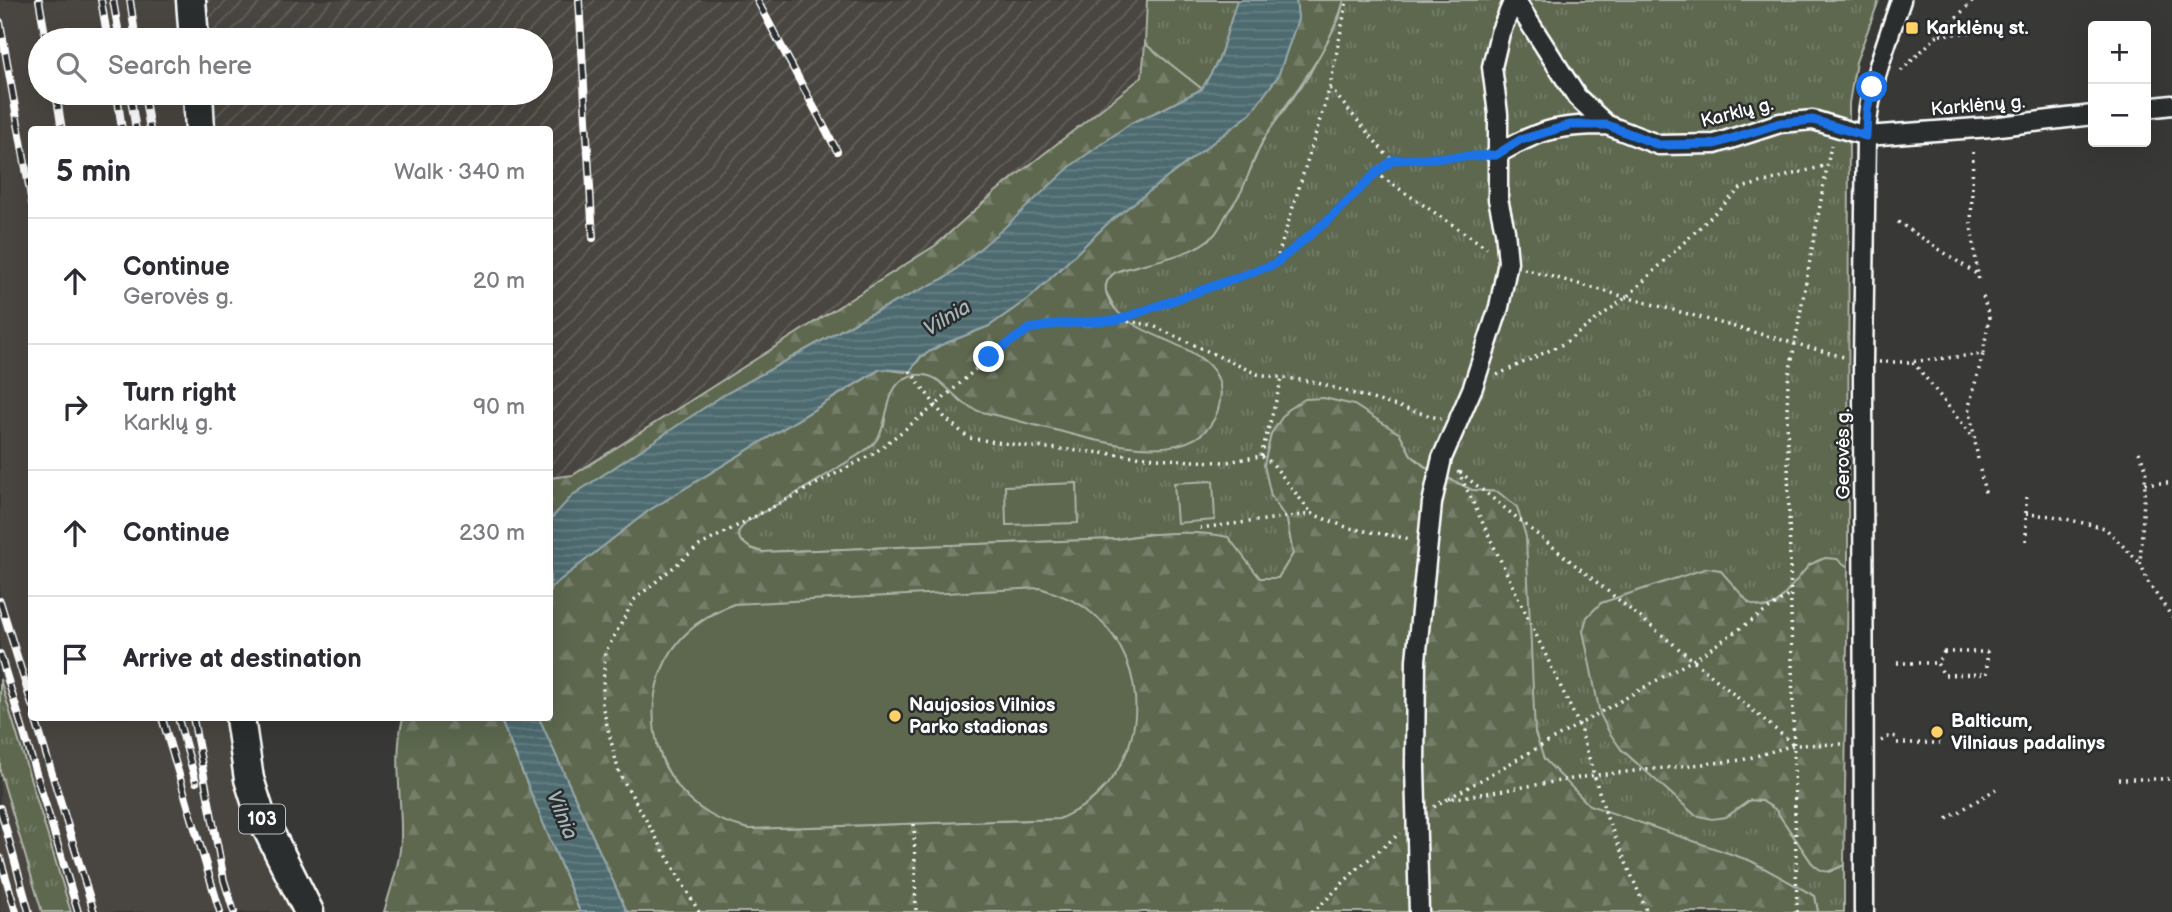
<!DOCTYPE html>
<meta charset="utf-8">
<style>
body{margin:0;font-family:"Balsamiq Sans",sans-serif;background:#f2f2f3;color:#2b2b33}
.controls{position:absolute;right:21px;top:21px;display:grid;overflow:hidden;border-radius:7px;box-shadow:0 7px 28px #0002}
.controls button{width:63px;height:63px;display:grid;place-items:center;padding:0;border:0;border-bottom:2px solid #e1e1e2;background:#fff;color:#2b2b33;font:35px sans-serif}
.stop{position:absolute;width:21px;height:21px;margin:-16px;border:5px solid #1a73e8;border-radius:50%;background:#fff}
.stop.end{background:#1a73e8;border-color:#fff;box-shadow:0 2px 7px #0008}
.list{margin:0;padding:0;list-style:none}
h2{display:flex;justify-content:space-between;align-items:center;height:91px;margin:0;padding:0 28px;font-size:30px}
h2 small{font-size:23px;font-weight:400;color:#7c7c81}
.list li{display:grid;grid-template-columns:46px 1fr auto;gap:21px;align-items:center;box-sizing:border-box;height:126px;padding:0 28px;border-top:2px solid #e1e1e2}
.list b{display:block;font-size:26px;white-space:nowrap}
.list p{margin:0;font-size:23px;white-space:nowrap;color:#7c7c81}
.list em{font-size:23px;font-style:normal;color:#7c7c81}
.icon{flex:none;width:38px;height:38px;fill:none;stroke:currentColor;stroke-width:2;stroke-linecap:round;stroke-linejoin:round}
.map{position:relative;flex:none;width:2172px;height:912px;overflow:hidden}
.search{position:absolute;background:#fff;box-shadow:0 7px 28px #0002;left:28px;top:28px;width:525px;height:77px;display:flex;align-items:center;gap:18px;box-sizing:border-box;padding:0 24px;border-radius:38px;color:#7c7c81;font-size:26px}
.panel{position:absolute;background:#fff;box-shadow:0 7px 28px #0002;left:28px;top:126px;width:525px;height:595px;border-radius:7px}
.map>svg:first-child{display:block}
</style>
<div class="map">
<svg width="2172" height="912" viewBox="0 0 2172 912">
<defs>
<pattern id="industrial-furrows" width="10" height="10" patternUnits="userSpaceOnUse" patternTransform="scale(1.75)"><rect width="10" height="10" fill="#48453f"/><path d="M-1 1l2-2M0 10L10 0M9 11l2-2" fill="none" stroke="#63615c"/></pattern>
<pattern id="grass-tufts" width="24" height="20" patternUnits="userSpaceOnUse" patternTransform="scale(1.75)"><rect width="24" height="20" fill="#5d674f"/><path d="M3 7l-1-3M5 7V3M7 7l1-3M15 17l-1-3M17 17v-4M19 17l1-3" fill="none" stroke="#757e69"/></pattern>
<pattern id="forest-firs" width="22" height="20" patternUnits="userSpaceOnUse" patternTransform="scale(1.75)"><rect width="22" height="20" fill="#5d674f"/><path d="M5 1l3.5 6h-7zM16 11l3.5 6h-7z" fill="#757e69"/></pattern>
<pattern id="water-rules" width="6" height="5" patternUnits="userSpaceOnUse" patternTransform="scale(1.75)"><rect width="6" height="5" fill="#4d6b6f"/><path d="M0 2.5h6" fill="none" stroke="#688185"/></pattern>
</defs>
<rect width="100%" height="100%" fill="#383836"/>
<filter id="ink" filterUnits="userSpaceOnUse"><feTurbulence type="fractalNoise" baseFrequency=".0143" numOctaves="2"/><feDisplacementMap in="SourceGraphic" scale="14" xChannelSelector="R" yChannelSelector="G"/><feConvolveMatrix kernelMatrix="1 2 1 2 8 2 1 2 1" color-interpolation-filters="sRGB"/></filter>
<g filter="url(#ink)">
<!-- built -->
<path fill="#48453f" d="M0,0H177L179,40H40V93H183L186,129L32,130V718H228L231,767L238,799L249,828L294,912H71L0,679Z
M0,771L42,912H0Z"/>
<!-- industrial -->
<path fill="url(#industrial-furrows)" d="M204,0H1147L1142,77L994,193L936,245L573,475L550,478V130L214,129L211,93H541V40H207Z"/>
<!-- grass -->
<path fill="url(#grass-tufts)" stroke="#aeb3a7" stroke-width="2" d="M1147,0H1237L1219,59L1202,89L1145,44Z
M1344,0H1879L1856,62L1849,103L1848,567C1799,530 1793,628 1750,604C1738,597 1728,581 1720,570L1621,749L1696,815L1726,817L1750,800L1762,801L1775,809L1812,863L1829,872L1844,865V912H1818L1815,896L1589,805L1543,759L1535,733L1498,492L1472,490L1426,467L1411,455L1400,434L1271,496L1287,520L1293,554L1278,578L1260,579L1228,538L1147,534L1117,539L762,552L750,548L740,540L738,532L746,522L818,481L884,426C886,413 887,394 897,384C908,372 930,372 943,381C949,386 955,396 961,402L1218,408L1220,384L1213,369L1130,323L1117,312L1105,290L1107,281L1114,272L1173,256L1241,191L1264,138L1308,77L1339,19Z
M0,679L71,912H42L0,771Z"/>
<!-- forest -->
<path fill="url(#forest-firs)" stroke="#aeb3a7" stroke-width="2" fill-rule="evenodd" d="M1296,0H1344C1330,52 1293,92 1265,137C1255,153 1250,173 1242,190C1237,200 1230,208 1225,217C1222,223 1218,231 1214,235C1195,254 1160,260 1136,266C1127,269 1117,269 1111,276C1106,281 1104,287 1107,295C1124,347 1240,338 1218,410C1198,472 1099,441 1055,430C1030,424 1004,417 978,411C972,408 965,405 960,400C945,388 938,373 916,375C882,378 892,423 874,443C864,453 850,460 839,467C809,487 777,504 746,522L738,532L740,540L750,548L762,552L1117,539C1152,533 1193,530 1228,537L1260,578H1278L1293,554L1287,520L1271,496L1264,465L1271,434L1287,410L1305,399L1324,398L1354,405L1400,434L1411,455L1426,468L1472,490L1498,492L1517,507L1526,537L1535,733L1544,759L1589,805L1751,861L1815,896L1818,912H627L539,718H550V588L648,511L881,369L905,372L915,365L921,357L941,345L989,326L1032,296L1109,222L1250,114L1278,76L1298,19ZM734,604L1084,607L1102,622L1117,640L1059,819L749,829L676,784L664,765L657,745L695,625L713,613Z
M1145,44L1202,89L1161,110L1131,123L947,277L863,318L722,396L573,495L550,520V478L573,475L936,245L994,193L1142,77Z
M1825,558L1837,559L1848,567L1844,865C1829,872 1825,876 1812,863L1775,809L1762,801L1750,800L1726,817L1712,819L1695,815L1621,749L1609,732L1600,714L1583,631L1587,617L1601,603L1707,568L1720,570L1749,603L1765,608L1777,604L1809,565Z
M403,718H500L580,912H384C391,887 400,864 401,838C402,798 393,757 403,718Z"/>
<!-- park -->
<path fill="#5d674f" stroke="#aeb3a7" stroke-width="2" d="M1213,481L1215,520L1177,523L1174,483Z
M1077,483L1078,523L1006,525L1005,486Z
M1040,588C1055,593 1071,598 1084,607C1146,650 1153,741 1099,793C1088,805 1073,812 1059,819L749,829C735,825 721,822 709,814C649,779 635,692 680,640C695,623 713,613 734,604Z"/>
<!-- water -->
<path fill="url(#water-rules)" stroke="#94a6a9" stroke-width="2" d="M1237,0H1296L1298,19L1278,76L1250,114L1109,222L1032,296L989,326L941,345L921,356L910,371L880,369L648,511L550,588V520L573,495L722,396L863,318L947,277L1005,227L1072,165L1131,123L1161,110L1202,89L1219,59Z
M500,718H539L627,912H580Z"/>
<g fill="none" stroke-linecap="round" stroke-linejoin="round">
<!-- minor casing -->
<g stroke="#fff" stroke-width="23">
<path id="minor" d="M1515,0L1577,97L1607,125L1659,145L1715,144L1780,123L1813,120L1866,136L1991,127L2093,115
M2146,108L2172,105
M1496,155C1538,130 1558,125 1607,125
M1419,912L1415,768L1416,660L1432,503L1442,458L1473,387L1499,307L1508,262L1505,231L1498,199V114L1492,67L1500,33L1514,0
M1864,912L1863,362L1866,136C1868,88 1886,45 1901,0"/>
</g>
<!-- primary casing -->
<g stroke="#fff" stroke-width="33">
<path id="primary" d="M191,0L194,40
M198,93L200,130
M240,718L249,779L260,814L309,912"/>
</g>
<!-- path -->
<path stroke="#fff" stroke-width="3.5" stroke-dasharray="2 5" stroke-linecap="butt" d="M1940,35L1985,31
M1901,71L1974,0
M1330,88L1385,153L1393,160
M1973,152L1971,226L1978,275
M1376,173L1487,248
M1898,222L1978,275L1979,281
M1276,262L1330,87L1347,0
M1524,269L1844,357
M1121,319L1275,264L1328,220L1376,173L1393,160L1480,156
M1879,362H1908L1983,354L1989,317L1982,293
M1913,362L1973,437
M910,371L945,418L969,438L1025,446L1191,461L1227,462L1261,456L1272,463L1312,514
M1497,375L1565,343L1628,296L1741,188L1828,165
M2139,452L2146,468L2140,562L2149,584L2172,617
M1261,456L1282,378
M1978,459L1969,406L1983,354
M1980,470L1986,497
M1458,471L1579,725L1607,818L1647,912
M1460,472L1693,660L1794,745
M2145,483H2172
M2026,497V542
M2026,514L2053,516L2105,528L2140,563
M1200,528L1312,514L1349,528L1410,539
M1944,652H1987V674L1944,675L1937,663Z
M1897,663H1937
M1881,741L1890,736L1897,737
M1897,743H1940
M2118,779H2172
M1449,798L1698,657L1791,594
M1434,807L1444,800L1596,775L1742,760L1794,745L1846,744
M1947,819L1996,789
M914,824L916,912
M699,912L619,773L602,705L605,653L634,600L699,546L873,454L936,405L989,357L1029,329L1057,324L1118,320L1151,325L1257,374L1314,382L1441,419
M1311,912L1320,906L1357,869L1400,833
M1797,912L1787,413L1788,381L1831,145"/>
<!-- minor -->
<use href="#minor" stroke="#2a2d2e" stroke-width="18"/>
<!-- primary -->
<use href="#primary" stroke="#2a2d2e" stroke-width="28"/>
<!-- rail casing -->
<g stroke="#fff" stroke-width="8">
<path id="rail" d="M39,0L46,40
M101,0L108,40
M113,0L120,40
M130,0L136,40
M579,0L593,238
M757,0L837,151
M0,22L32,203
M56,93L62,130
M117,93L122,130
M130,93L136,130
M144,93L150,130
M0,601L32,705
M0,654L78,912
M35,718L94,912
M162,718L220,912
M178,718L196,782
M193,718L224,880L234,912
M0,808L29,912
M0,858L16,912"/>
</g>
<!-- rail -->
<use href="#rail" stroke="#2a2d2e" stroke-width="5" stroke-dasharray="16" stroke-linecap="butt"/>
</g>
</g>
<g fill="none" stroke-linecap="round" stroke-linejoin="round" filter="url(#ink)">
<!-- route -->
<path stroke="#1a73e8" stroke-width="9" d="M989,357L1029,329L1057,324L1118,320L1275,264L1328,220L1376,173L1393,160L1496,155L1520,140L1570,125H1607L1659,145L1715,144L1780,123L1813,120L1866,136L1867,111L1872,87"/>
</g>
<!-- markers -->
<g fill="#ffd166" stroke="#2a2d2e" stroke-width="2.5">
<rect x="1905" y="21" width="14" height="14" rx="3.5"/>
<circle cx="895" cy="716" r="7"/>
<circle cx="1937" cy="732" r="7"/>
</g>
<g text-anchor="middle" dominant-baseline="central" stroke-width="5" stroke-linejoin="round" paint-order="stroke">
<!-- shield labels -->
<rect fill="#2a2d2e" stroke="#bfc0c0" stroke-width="2" x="239" y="804.5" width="46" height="29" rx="5"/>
<g font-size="18" font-weight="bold" fill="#fff">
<text x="262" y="819">103</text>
</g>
<!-- poi labels -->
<g font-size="19" font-weight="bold" fill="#fff" stroke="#2a2d2e" text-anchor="start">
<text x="1926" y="28">Karklėnų st.</text>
<text x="909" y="705">Naujosios Vilnios<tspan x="909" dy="22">Parko stadionas</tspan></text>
<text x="1951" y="721">Balticum,<tspan x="1951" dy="22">Vilniaus padalinys</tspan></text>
</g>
<!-- street labels -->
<g font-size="19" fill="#fff" stroke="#2a2d2e">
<text transform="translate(1978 106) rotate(-5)">Karklėnų g.</text>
<text transform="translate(1737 113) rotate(-14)">Karklų g.</text>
<text transform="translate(1843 454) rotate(-90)">Gerovės g.</text>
</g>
<!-- water labels -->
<g font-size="21" font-style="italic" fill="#a6b5b7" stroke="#2a2d2e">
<text transform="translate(947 318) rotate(-31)">Vilnia</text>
<text transform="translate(562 815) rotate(68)">Vilnia</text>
</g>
</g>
</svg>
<div class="controls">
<button>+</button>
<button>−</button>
</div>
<div class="stop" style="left:1872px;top:87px"></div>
<div class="stop end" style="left:989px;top:357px"></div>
<div class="search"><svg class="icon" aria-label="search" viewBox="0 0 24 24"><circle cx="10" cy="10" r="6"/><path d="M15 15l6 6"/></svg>Search here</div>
<section class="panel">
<h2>5 min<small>Walk · 340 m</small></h2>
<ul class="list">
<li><svg class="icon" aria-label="ahead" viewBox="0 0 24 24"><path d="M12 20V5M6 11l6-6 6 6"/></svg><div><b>Continue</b><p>Gerovės g.</p></div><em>20 m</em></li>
<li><svg class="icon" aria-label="right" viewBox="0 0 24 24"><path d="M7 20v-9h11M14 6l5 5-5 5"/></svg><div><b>Turn right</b><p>Karklų g.</p></div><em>90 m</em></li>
<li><svg class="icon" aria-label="ahead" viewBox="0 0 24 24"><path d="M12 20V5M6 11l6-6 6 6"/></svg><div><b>Continue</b></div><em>230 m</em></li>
<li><svg class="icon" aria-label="arrive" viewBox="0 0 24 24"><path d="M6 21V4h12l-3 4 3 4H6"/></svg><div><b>Arrive at destination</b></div></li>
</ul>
</section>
</div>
